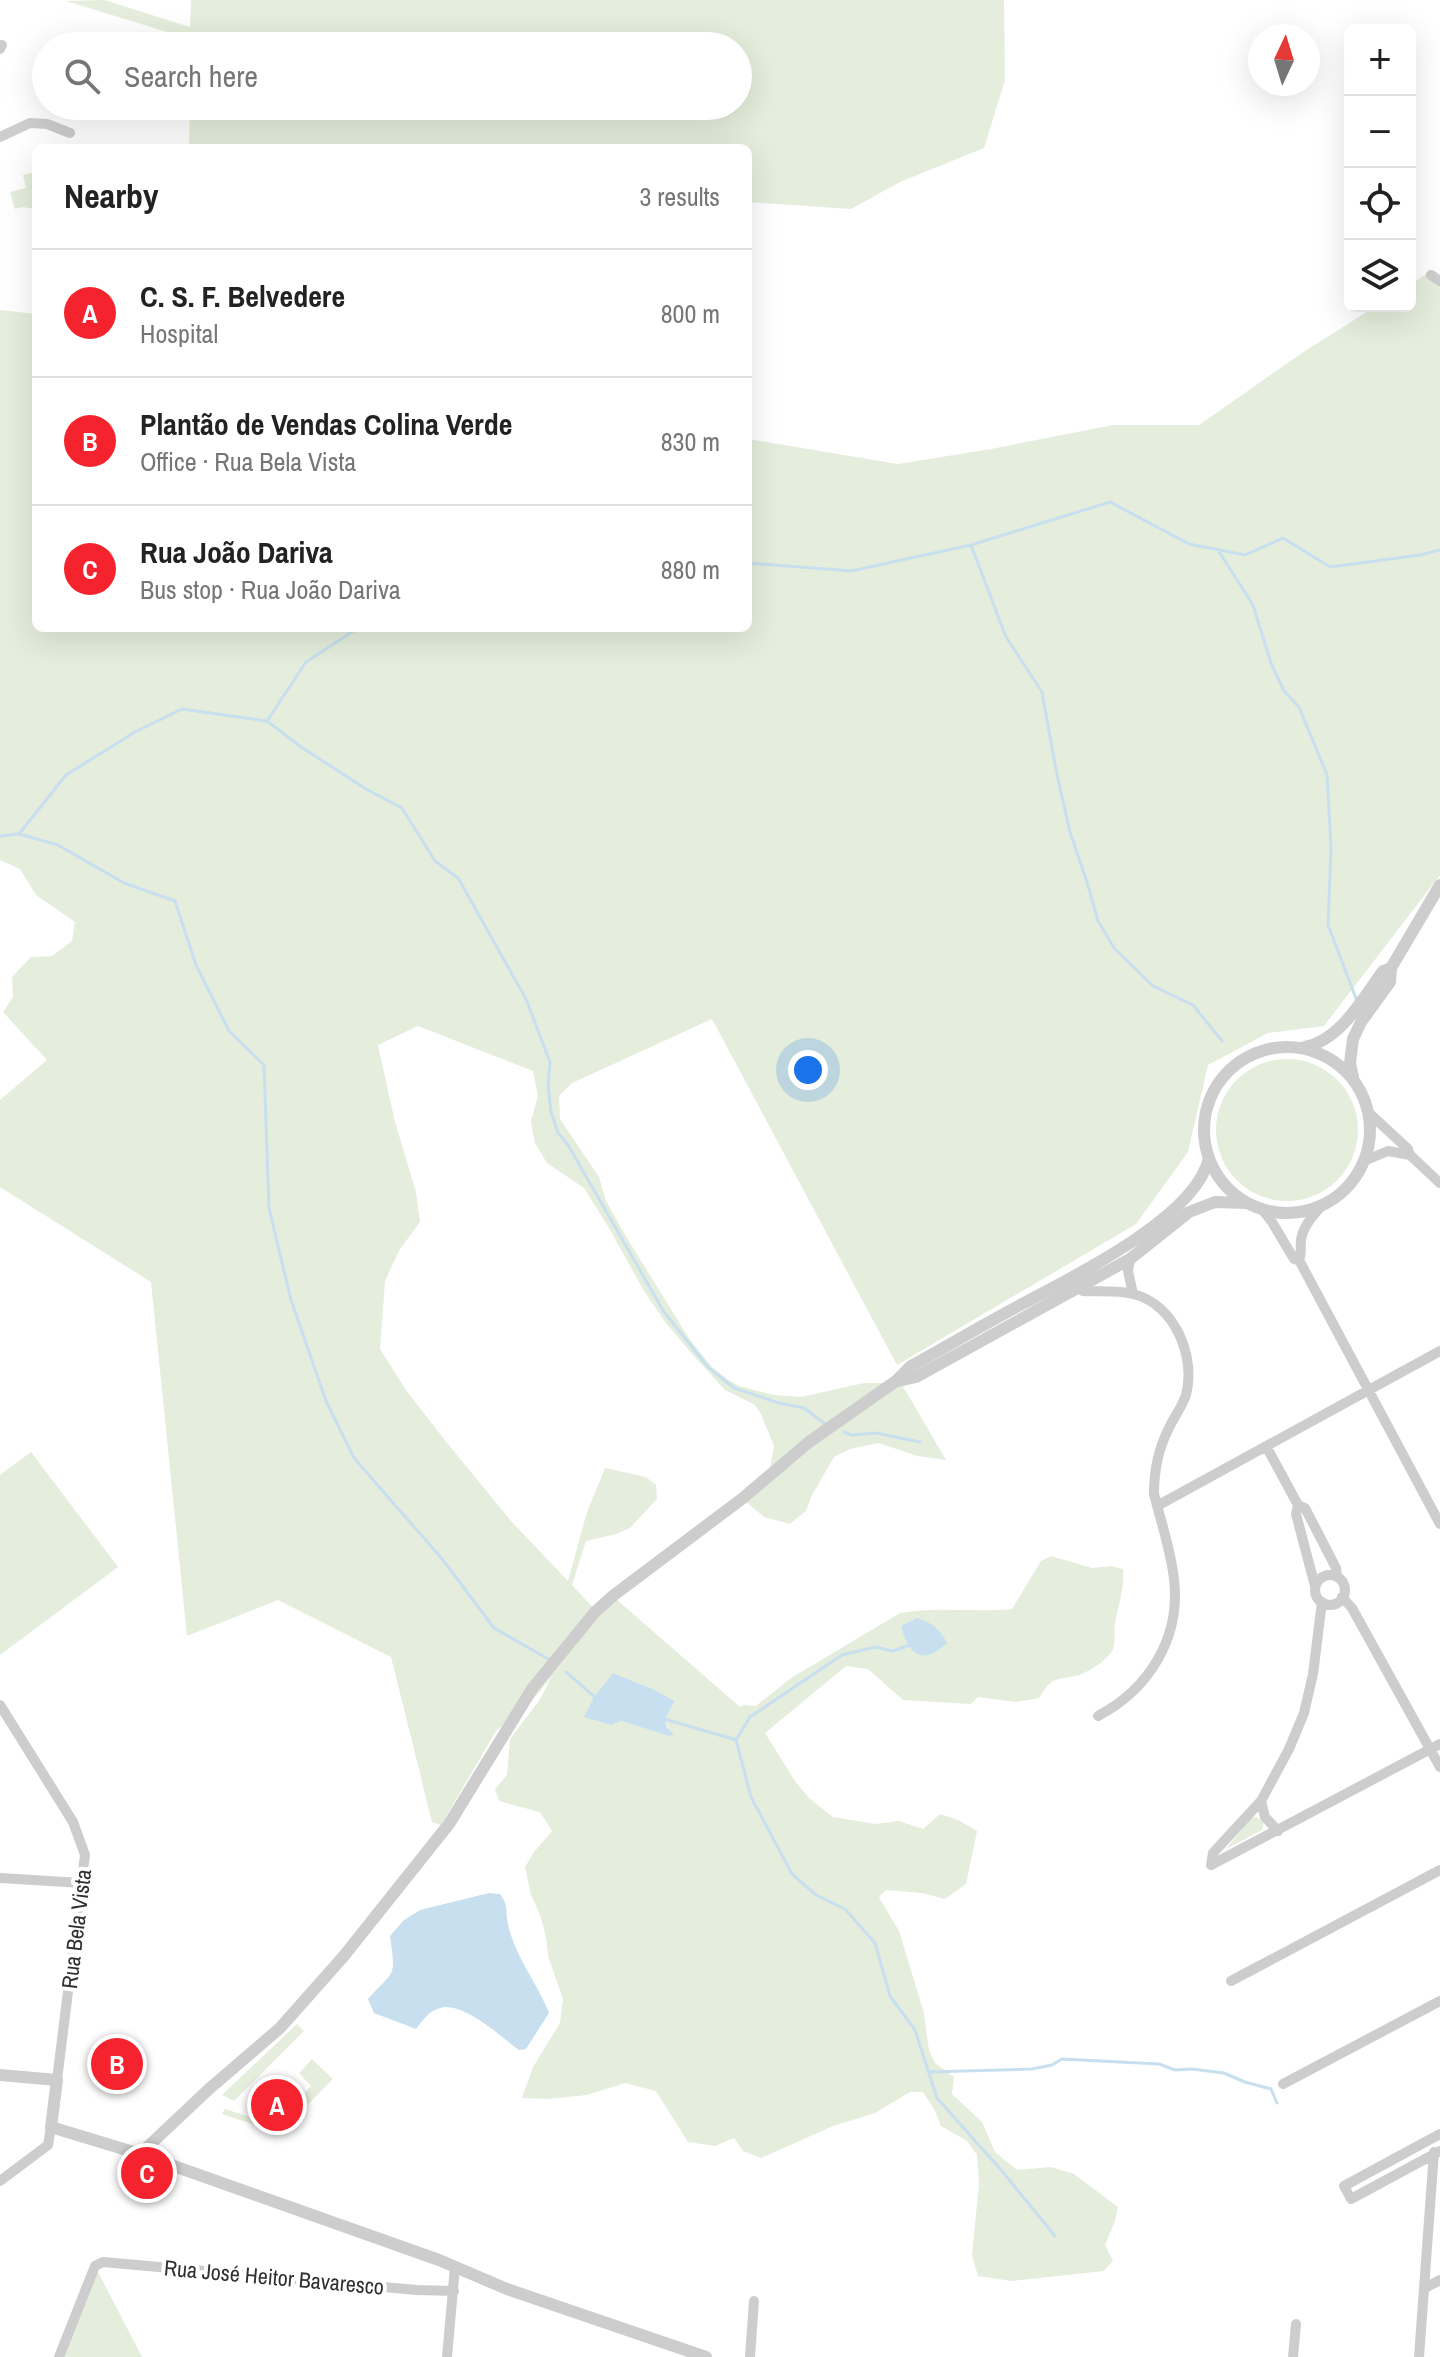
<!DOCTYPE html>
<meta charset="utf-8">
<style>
body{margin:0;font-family:"Archivo Narrow",sans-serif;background:#f6f6f6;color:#222}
.controls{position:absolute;right:24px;top:24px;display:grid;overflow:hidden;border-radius:12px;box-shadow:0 8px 32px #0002}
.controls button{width:72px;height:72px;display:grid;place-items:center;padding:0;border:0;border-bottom:2px solid #e0e0e0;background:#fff;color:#222;font:40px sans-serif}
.compass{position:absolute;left:1248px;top:24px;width:72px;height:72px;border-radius:50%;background:#fff;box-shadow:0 8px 32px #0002;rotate:4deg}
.you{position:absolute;left:808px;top:1070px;width:28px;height:28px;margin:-20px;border:6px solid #fff;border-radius:50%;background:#1a73e8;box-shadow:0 0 0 12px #1a73e833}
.badge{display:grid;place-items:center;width:52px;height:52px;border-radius:50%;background:#f5232e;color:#fff;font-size:26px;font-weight:700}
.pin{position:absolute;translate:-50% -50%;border:4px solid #fff;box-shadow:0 2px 8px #0006}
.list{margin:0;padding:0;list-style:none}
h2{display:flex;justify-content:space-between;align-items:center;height:104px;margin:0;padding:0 32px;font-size:34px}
h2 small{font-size:26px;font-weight:400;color:#767676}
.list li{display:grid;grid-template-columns:52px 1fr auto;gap:24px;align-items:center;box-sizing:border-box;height:128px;padding:0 32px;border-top:2px solid #e0e0e0}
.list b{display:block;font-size:30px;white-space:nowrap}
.list p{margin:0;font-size:26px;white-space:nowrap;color:#767676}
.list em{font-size:26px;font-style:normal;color:#767676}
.icon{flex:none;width:44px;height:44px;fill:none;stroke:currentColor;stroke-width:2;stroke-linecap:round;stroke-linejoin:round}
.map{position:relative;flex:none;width:1440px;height:2357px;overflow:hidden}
.search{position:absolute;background:#fff;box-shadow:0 8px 32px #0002;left:32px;top:32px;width:720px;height:88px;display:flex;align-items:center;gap:20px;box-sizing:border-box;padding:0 28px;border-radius:44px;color:#767676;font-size:30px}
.panel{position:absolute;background:#fff;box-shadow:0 8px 32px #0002;left:32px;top:144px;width:720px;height:488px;border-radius:12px}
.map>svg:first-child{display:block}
</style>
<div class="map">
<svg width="1440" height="2357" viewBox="0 0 1440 2357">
<rect width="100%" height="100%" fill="#fff"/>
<!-- green -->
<path fill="#e5eedc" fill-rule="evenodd" d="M104,0L190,27L191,0H1004L1005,80L984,148L900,182L851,209L748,202V148H189L190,106H738V46H191L190,39L66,1Z
M36,172V209L22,207L15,209L10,192L26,188L23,175Z
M1426,274L1440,283V875L1324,1026L1268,1033L1208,1065L1188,1152L1136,1224L897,1365L712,1019L572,1083L559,1096L560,1119L599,1177L606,1201L627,1238L690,1340L712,1367L727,1379L739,1386L774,1395L801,1397L864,1383H901L946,1460L917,1456L879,1443L850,1449L834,1457L812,1495L806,1511L790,1524L764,1517L745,1501L770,1468L774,1446L761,1414L755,1405L725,1390L693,1355L665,1322L644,1291L609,1228L584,1188L547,1163L535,1143L532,1129L531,1121L538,1096L533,1071L418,1026L378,1045L395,1122L416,1192L420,1222L400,1249L385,1281L380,1349L406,1390L447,1443L511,1521L568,1581L587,1512L605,1468L646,1477L656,1485L657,1499L630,1528L616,1534L586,1541L572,1585L599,1614L616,1599L740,1707L744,1705L756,1706L791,1678L900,1613C937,1606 974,1613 1012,1609L1041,1561L1051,1556L1092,1568L1111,1566L1123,1569C1125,1588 1118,1605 1115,1624C1114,1631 1116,1642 1113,1649C1108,1660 1090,1671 1079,1675C1055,1681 1053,1675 1039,1698L1016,1702L978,1697L971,1704L903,1700L868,1669L846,1666L765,1733L795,1781L809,1798L833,1817L875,1824L899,1821L923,1829L940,1814L958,1820L977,1831L966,1884L945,1899L922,1893L886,1890L879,1897L899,1931L924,2013L929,2051L935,2063L954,2077L952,2094L982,2122L995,2152L1017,2170L1051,2167L1074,2174L1118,2207L1115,2221L1105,2245L1113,2261L1104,2271L1012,2281L978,2276L972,2255L979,2183L977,2155L967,2141L941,2126L934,2109L923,2092H910L875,2113L833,2126L761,2158L743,2151L734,2138L715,2146L688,2142L656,2091L625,2083L587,2095L547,2099L522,2098L533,2067L560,2023L563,1999L548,1956L546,1937L540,1915L531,1895L525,1867L534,1852L552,1831L540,1812L499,1801L495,1789L507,1775L510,1739L541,1698L551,1677L537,1695L496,1731L441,1825L432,1822L391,1657L278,1600L187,1636L151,1282L0,1187V1100L47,1060L3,1012L13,997L12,977L31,957L52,956L72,941L75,922L36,895L20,869L0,860V310L36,314V628H748V439L898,464L991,449L1113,425H1199L1302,353L1376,306H1410V285ZM613,1673L655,1690L675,1701L665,1719L670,1735L620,1721L594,1697Z
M1216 1130a71 71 0 1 1 142 0a71 71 0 1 1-142 0Z
M31,1452L118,1567L0,1655V1475Z
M1257,1817L1264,1822L1262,1830L1226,1849L1251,1818Z
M297,2024L304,2031L234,2101L222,2095Z
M312,2059L333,2079L280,2133L222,2114L225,2109L270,2123L301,2091L304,2094L311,2086L299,2073Z
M95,2266L142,2357H59Z"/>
<!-- water -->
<path fill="#c7dfef" d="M917,1618C933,1623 940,1629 947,1643C922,1666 909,1655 901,1626Z
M613,1673L655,1690L675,1701L665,1719L667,1728L674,1734L670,1736L621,1721L611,1725L584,1717L594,1697Z
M489,1893L500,1894C509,1906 505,1910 508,1924C515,1957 537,1982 549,2013L526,2049L519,2050C501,2037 463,2001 440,2008C429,2011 423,2020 416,2029L374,2013L368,1999C395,1969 396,1979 390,1936L404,1920L420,1910Z"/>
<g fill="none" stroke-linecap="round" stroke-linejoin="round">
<!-- stream -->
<path stroke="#c7dfef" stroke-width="3" d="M971,545L1006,637L1042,692L1056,770L1070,832L1087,882L1098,921L1114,948L1153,986L1193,1005L1222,1041
M1218,550L1253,605L1271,663L1284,691L1299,707L1327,775L1331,848L1328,925L1357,1001
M748,563L851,571L971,545L1110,502L1189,544L1245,555L1283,538L1330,567L1420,555L1440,550
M267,721L301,747L366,789L402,808L435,861L458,878L526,999L550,1062L548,1085L551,1112L558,1133L568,1145L664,1312L708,1367L734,1388L779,1403L804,1408L825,1424
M19,834L58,845L124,883L175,901L196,965L229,1031L264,1065L269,1208L291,1300L326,1401L354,1458L443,1560L494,1628L550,1660
M0,836L19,834L66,775L135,732L182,709L267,721L306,662L358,628
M844,1432L851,1435L876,1433L920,1442
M566,1672L596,1698
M661,1718L736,1740L751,1797L792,1874L816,1895L845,1909L875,1943L890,1996L915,2030L937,2098L1002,2171L1055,2236
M736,1740L750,1717L842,1655L875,1647L893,1651L910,1645
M929,2072L1032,2069L1052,2065L1062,2059L1159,2064L1175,2070L1192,2069L1224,2073L1245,2082L1271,2089L1277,2103"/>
<!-- minor -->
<path stroke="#cdcdcd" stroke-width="10" d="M0,49L2,45
M0,137L30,123L47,124L70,133
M1431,275L1440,281
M1369,1113L1408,1149L1410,1155L1440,1183
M1364,1161L1388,1151L1410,1155
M1261,1208L1272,1222L1294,1259L1299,1260L1440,1524
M1130,1259L1128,1271L1133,1294
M1299,1260C1302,1253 1300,1248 1301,1240C1303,1226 1313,1216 1322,1205
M1079,1289L1083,1291C1099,1292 1118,1290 1133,1294C1175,1304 1196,1357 1186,1395C1182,1407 1174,1417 1169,1428C1158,1449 1154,1471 1154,1494C1161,1522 1171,1551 1174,1579C1181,1638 1149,1689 1098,1716
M1266,1446L1298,1505L1305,1508L1336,1568L1337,1577
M1298,1505L1296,1514L1315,1586
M1157,1506L1440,1351
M1315 1590a15 15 0 1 1 30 0a15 15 0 1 1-30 0Z
M1342,1597L1352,1608L1440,1767
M0,1705L73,1822L85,1855L57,2080
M1261,1801L1265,1817L1278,1831
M1211,1865L1213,1853L1261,1801L1289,1749L1304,1713L1313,1674L1322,1602
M1211,1865L1440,1744
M0,1878L82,1883
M1231,1981L1440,1870
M1283,2084L1440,2001
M1440,2134L1344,2186L1351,2199L1440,2151
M0,2181L48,2145L51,2127
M1425,2288L1440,2280
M59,2357L95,2266L103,2262L417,2290L454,2291
M447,2357L455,2267
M750,2357L754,2301
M1293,2357L1296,2324
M1419,2357L1434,2152"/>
<!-- tertiary -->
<path stroke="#cdcdcd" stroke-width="12" d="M1204 1130a83 83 0 1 1 166 0a83 83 0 1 1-166 0Z
M1305,1047C1341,1040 1363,998 1383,971L1391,968L1440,885
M1353,1077L1350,1063L1353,1039L1361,1022L1390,982L1391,968
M898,1381L916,1377L1130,1259L1189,1212L1215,1202L1246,1203
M0,2075L57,2080L51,2127L140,2154L439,2260L507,2289L706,2357
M140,2154L209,2089L280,2028L343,1957L449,1824L532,1689L595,1612L614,1595L743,1498L809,1442L896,1381L911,1366C949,1345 986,1323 1024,1303C1075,1276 1196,1217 1209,1158"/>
</g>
<g text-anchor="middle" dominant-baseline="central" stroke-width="8" stroke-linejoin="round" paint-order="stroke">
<!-- street labels -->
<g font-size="22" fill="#303030" stroke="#fff">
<text transform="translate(76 1929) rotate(-83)">Rua Bela Vista</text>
<text transform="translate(274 2277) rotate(5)">Rua José Heitor Bavaresco</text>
</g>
</g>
</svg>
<div class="controls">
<button>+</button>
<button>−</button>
<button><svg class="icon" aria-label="locate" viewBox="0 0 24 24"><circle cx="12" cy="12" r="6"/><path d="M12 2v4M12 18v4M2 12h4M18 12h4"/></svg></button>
<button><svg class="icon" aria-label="layers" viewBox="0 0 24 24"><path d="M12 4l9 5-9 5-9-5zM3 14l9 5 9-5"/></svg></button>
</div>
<svg class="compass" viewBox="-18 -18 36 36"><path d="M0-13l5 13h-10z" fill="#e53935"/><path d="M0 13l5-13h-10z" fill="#767676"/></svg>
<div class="you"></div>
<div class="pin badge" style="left:277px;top:2105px">A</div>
<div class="pin badge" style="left:117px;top:2064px">B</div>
<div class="pin badge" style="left:147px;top:2173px">C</div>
<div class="search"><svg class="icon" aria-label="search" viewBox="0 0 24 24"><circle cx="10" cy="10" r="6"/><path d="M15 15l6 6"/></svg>Search here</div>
<section class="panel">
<h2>Nearby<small>3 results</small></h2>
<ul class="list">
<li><span class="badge">A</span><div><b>C. S. F. Belvedere</b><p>Hospital</p></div><em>800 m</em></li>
<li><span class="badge">B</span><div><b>Plantão de Vendas Colina Verde</b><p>Office · Rua Bela Vista</p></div><em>830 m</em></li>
<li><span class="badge">C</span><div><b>Rua João Dariva</b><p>Bus stop · Rua João Dariva</p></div><em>880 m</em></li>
</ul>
</section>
</div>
